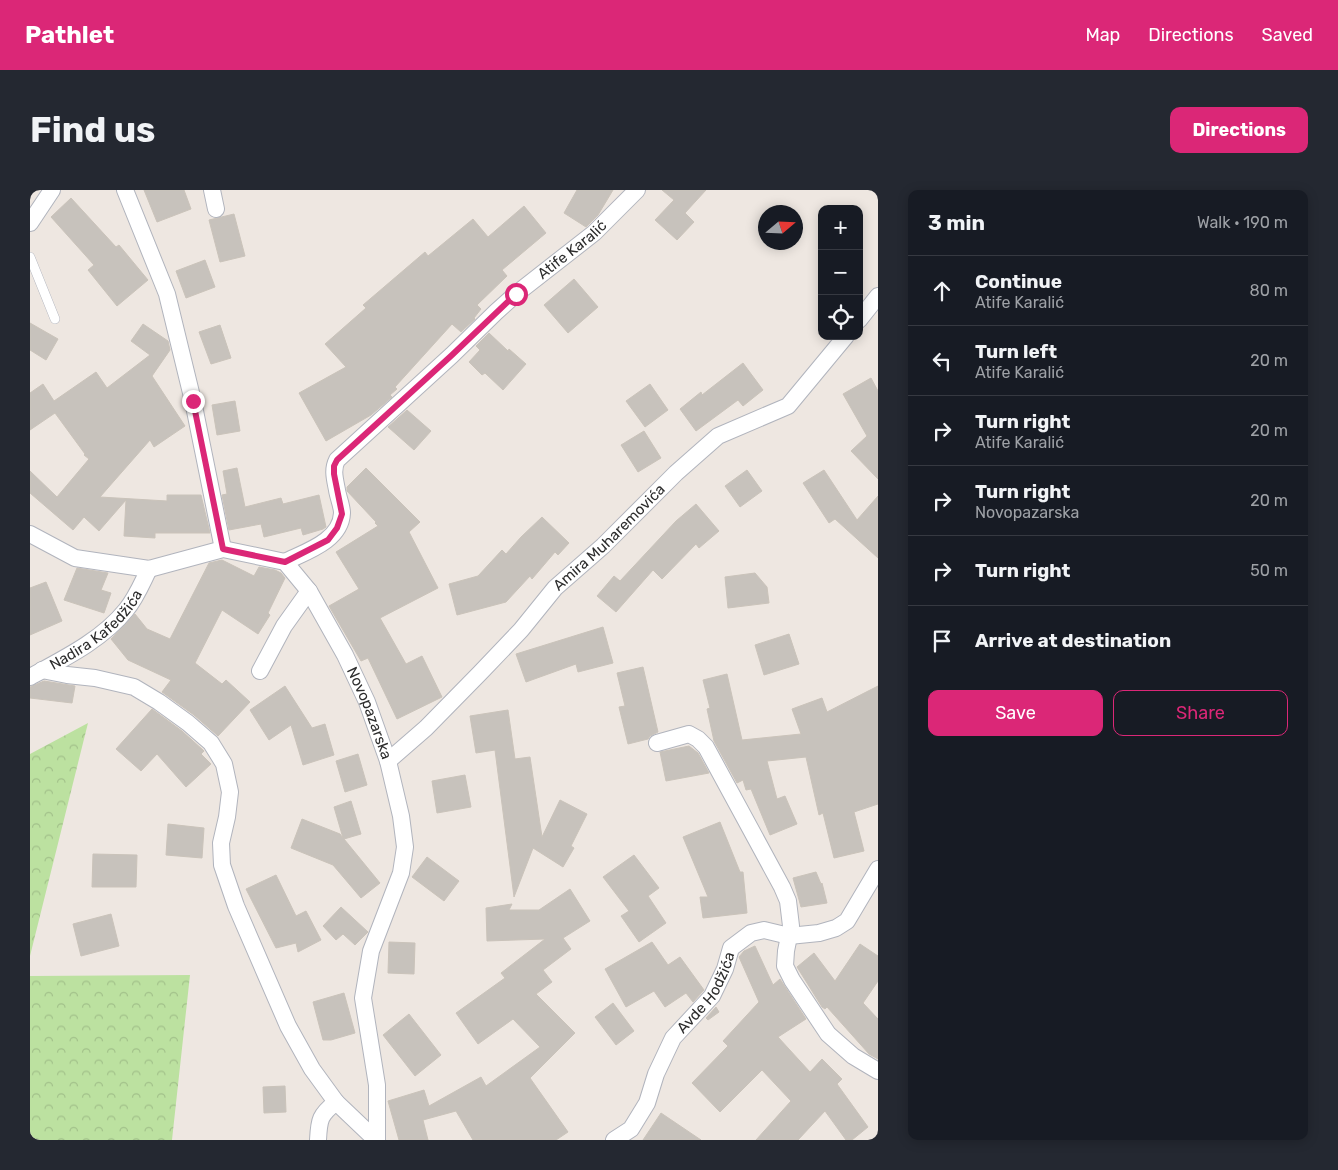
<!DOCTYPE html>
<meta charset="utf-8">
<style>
body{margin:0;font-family:Rubik,sans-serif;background:#242831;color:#f1f3f6}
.controls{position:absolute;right:15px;top:15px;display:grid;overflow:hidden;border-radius:10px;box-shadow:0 2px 12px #0003}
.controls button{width:45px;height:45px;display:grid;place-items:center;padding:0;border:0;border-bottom:1px solid #363941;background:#171b24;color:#f1f3f6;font:25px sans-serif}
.compass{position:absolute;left:728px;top:15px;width:45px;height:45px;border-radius:50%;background:#171b24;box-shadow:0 2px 12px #0003;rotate:71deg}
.stop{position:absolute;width:15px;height:15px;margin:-11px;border:4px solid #db2777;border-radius:50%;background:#fff}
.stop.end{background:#db2777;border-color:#fff;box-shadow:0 1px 5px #0008}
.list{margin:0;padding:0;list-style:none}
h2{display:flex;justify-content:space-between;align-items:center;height:65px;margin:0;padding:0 20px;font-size:21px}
h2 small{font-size:16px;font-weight:400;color:#9ea1a6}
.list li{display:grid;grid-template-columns:32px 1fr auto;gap:15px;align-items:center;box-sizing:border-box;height:70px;padding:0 20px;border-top:1px solid #363941}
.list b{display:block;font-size:19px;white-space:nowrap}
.list p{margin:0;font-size:16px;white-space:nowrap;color:#9ea1a6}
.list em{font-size:16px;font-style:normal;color:#9ea1a6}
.actions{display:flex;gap:10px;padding:15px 20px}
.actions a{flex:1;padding:11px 0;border:1px solid #db2777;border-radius:10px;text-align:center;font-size:18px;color:#db2777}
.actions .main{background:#db2777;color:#fff}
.icon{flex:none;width:28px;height:28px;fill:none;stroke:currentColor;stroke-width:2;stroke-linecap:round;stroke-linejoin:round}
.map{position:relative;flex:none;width:848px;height:950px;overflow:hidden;border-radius:10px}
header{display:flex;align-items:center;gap:30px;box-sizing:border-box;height:70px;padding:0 25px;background:#db2777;color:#fff}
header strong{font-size:24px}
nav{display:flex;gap:28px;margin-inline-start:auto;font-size:18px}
.intro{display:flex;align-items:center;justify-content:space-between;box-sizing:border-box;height:120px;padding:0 30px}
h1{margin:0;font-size:35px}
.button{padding:12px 22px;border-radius:10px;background:#db2777;color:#fff;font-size:18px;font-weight:700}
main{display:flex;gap:30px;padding:0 30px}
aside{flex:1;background:#171b24;border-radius:10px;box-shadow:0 2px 12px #0003}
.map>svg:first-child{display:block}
</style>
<header>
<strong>Pathlet</strong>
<nav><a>Map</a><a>Directions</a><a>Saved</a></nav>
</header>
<div class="intro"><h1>Find us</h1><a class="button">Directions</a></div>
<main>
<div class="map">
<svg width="848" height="950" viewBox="0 0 848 950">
<defs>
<pattern id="forest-crowns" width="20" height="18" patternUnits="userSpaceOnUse" patternTransform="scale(1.25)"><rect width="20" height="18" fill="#bce1a0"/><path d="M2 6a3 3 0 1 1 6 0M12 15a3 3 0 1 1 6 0" fill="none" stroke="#a2c18a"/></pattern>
</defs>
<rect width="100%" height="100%" fill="#eee7e1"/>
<!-- forest -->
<path fill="url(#forest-crowns)" d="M58,533L0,766V564Z
M160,785L142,950H0V786Z"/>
<!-- building -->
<path fill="#c7c2bc" stroke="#cac3ba" d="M114,0H154L161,19L127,32Z
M547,0H583L568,25L556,37L534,23Z
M632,0H676L655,23L664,32L647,50L625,30L644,10Z
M41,8L86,57L89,55L118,90L87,116L58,80L64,75L21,27Z
M494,16L516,43L472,80L477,86L447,115L451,119L444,128L445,129L431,142L422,134L365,197L367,199L360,205L362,207L341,225L296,251L269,203L316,177L295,154L336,118L333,115L395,62L398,66L443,29L458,47Z
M204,24L215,66L190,72L179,30Z
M175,70L185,97L156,108L146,81Z
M544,89L568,117L538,143L514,115Z
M0,133L28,149L16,170L0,160Z
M113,134L138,151L140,160L122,186L155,236L124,257L120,250L70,307L137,311V305H171L180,343H125V348L94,346L96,310L69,341L54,327L43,340L0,303V281L27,307L59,269L54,265L55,264L25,223L0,240V203L13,194L24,211L66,182L77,198L120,165L101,151Z
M190,135L201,168L181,174L169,142Z
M459,143L478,161L479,159L496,174L473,200L455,183L452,185L439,172L450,160L446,156Z
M713,173L733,200L713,216L708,210L666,241L650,219L671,202L672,205Z
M841,188L848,201V289L821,261L837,246L813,204Z
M620,194L638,220L615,237L596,211Z
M205,211L210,241L187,245L182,215Z
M377,220L401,241L384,260L358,237Z
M614,241L631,268L608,282L591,255Z
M207,278L215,317L251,308L253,314L289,305L296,337L293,339L273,345L271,338L234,347L231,334L199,340L192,305L197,304L193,281Z
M336,278L390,332L379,342L408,398L350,428L376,474L392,466L412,507L367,529L338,468L331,471L299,416L329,399L306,362L348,336L345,333L346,332L317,301V297Z
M717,280L732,301L710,317L695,296Z
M794,280L827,330L848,306V368L805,329L799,333L773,293Z
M666,314L689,341L669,358L666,354L632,389L623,380L586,422L567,406L584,386L590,391L646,331Z
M512,327L539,353L528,365L525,362L502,389L500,386L476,412L427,425L419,394L448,386L472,360L476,364L491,347Z
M192,370L224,386L229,377L245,380L251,383L255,388L238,423L240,425L228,444L192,420L165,473L192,494L196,490L220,512L188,546L164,525L132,502L141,490L98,470L81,449L105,424L117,439L140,449L179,373Z
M47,378L78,383L71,400L81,403L74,423L34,410Z
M725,383L737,397L739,413L698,418L695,387Z
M16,392L32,431L0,445V398Z
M573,437L583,473L548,482L546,474L496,492L486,464Z
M759,444L769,474L734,485L725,455Z
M613,477L628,542L620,546L618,549L598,554L589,517L595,516L587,483Z
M697,484L712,550L771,544L762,519L792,508L797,522L848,496V614L824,622L834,661L804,668L793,623L789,625L776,567L737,571L747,609L755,606L767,634L740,645L721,599L716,600L713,590L707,593L684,551L677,519L680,518L673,490Z
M14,491L45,496L42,513L0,508V497Z
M255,496L282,538L295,534L304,565L273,575L261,535L239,550L220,520Z
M122,519L152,541L173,560L174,561L171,564L181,574L156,597L127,564L111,581L86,559Z
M478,520L485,569L500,567L512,647L530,610L557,624L541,656L544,658L533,677L503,658L484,707L465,560L446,563L440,526Z
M659,556L668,563L679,583L636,591L630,562Z
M328,564L337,595L315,602L306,571Z
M435,585L441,617L407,623L402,591Z
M321,611L331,644L314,649L350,693L331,708L303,675L261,658L272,629L310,644L313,648L304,617Z
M690,632L710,682H713L717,723L673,728L670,707H678L653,647Z
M138,634L174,638L172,668L136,665Z
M63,664L107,665L106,697H62Z
M604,665L629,698L618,706L636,733L609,752L591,726L599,721L573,687Z
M397,667L429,691L414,711L382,687Z
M786,682L791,694L792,693L797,713L771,717L763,688Z
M246,685L266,726L276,721L291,750L268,762L266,753L246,758L216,699Z
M540,699L560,731L533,748L541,759L513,780L522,792L506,804L545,843L500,888L538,942L526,950H443L426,921L393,930L398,950H369L358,911L394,900L399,916L451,887L456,896L510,857L483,829L448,854L426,823L475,788L471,783L515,749L457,751L456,718L482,714L479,720H509Z
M311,717L338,742L325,755L313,744L306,750L293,736Z
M81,724L89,756L51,766L43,734Z
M359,752L385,753L384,784L358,783Z
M622,752L638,775L650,767L674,800L663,812L656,803L635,817L624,801L596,817L575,779Z
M830,754L848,766V791L833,813L848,829V869L839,864L797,817L795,819L792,817L767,777L784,763L805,791Z
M725,756L743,795L750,789L776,829L748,847L780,882L792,869L812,889L807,894L838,937L822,950H816L795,921L768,950H726L761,911L732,880L690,922L662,893L698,856L693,851L729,812L709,767L714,761Z
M314,803L325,843L301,850H293L283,812Z
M583,813L604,841L586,855L565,827Z
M686,817L689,822L678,830L676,828Z
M379,824L411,865L385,886L353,845Z
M255,896L256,922L234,923L233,897Z
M631,923L671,950H613Z"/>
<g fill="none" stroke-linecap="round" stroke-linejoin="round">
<!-- service casing -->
<g stroke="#b1b4bd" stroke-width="10">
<path id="service" d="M0,67L25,129"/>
</g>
<!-- minor casing -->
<g stroke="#b1b4bd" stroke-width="18">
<g id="minor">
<path d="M95,0L137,104L163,211L193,359"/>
<path d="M182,0L186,19"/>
<path d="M0,33L22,0"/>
<path d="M829,130L848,106"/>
<path id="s1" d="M0,344L45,368L119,379L193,359L255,372L279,401L315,465L337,512L358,571L371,626L375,657L371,683L341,761L333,808L347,895V950"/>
<path id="s2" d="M255,372C275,362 311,351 312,323C312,316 308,307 307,300C305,289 302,280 307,270L422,165L466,122L486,104L564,43L607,0"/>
<path d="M12,480L37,485L65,488L104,497L129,512L158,533L181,553L194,574L200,602L197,627L191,653L192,675L206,716L258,836L282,879L306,912"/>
<path d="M230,481L254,436L279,401"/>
<path id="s3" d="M0,487C33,469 72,450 96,420C106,408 112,393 119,379"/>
<path d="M627,553L659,544L668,549L676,557L752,697L758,711L761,736L756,761L755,776L762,790L798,844L823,866L848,881"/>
<path id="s4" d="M358,571L396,538L450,483L491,440L525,398L573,356L646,283L688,246L758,216L816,146"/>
<path d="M288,950C289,929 290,925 306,912L346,950"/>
<path id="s5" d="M584,950L601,939L617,913L626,884L643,848L682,806L695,779L701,758L721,743L734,740L759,746L789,743L806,738L817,731L848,679"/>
</g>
</g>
<!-- service -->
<use href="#service" stroke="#fff" stroke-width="9"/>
<!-- minor -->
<use href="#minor" stroke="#fff" stroke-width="16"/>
</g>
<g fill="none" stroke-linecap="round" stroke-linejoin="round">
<!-- route -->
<path stroke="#db2777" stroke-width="6" d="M163,211L193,359L255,372L298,350L307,338L312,324L304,284V276L307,270L422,165L486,104"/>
</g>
<g text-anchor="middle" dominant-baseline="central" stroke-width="4" stroke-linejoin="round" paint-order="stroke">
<!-- street labels -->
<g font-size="15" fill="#2d2d2d" stroke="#fff">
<text stroke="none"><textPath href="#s2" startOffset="449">Atife Karalić</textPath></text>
<text stroke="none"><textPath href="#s4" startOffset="315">Amira Muharemovića</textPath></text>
<text stroke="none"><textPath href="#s3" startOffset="82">Nadira Kafedžića</textPath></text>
<text stroke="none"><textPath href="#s1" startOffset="440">Novopazarska</textPath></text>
<text stroke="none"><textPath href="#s5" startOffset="178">Avde Hodžića</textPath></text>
</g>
</g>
</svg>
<div class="controls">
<button>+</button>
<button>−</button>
<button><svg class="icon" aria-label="locate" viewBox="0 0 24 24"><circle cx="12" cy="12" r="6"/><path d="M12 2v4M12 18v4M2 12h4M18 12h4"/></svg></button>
</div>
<svg class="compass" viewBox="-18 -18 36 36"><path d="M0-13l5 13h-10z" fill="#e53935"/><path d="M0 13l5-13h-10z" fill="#9ea1a6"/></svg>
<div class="stop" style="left:486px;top:104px"></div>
<div class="stop end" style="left:163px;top:211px"></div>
</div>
<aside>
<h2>3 min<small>Walk · 190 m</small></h2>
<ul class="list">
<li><svg class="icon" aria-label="ahead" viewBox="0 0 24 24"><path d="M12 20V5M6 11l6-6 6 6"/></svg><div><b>Continue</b><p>Atife Karalić</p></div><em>80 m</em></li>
<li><svg class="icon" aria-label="left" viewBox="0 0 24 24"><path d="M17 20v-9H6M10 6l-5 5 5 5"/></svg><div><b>Turn left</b><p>Atife Karalić</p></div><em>20 m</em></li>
<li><svg class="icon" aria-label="right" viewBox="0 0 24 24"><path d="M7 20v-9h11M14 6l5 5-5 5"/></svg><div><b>Turn right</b><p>Atife Karalić</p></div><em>20 m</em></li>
<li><svg class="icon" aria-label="right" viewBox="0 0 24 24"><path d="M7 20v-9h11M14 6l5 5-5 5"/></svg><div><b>Turn right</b><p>Novopazarska</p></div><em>20 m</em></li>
<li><svg class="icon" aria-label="right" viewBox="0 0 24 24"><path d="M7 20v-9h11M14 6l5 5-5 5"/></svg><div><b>Turn right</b></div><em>50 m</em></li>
<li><svg class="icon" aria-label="arrive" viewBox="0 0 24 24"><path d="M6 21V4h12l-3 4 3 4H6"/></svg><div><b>Arrive at destination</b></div></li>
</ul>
<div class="actions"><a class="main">Save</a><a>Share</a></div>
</aside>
</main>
